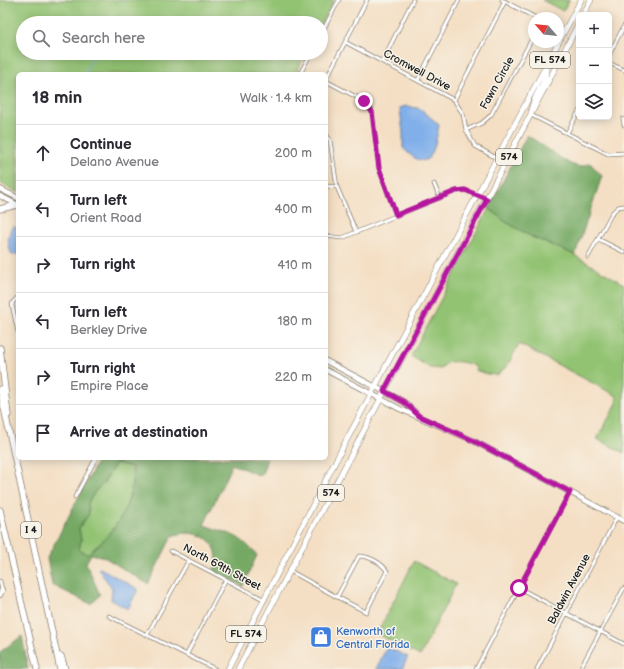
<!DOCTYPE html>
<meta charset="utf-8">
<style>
body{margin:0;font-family:"Balsamiq Sans",sans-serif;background:#f7f7f7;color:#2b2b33}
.controls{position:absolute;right:12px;top:12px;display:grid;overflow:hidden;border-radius:6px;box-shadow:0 2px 10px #0003}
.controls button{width:36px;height:36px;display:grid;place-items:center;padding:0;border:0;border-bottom:1px solid #e1e1e2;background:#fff;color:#2b2b33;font:20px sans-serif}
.compass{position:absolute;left:528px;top:12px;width:36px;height:36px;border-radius:50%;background:#fff;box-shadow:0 2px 10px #0003;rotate:298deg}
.stop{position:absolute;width:12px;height:12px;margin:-9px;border:3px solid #b5179e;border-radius:50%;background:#fff}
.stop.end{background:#b5179e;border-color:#fff;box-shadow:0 1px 4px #0008}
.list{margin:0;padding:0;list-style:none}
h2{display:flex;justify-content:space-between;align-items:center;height:52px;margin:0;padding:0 16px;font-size:17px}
h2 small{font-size:13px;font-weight:400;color:#7c7c81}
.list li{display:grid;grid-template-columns:26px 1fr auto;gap:12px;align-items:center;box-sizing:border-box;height:56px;padding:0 16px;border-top:1px solid #e1e1e2}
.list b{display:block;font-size:15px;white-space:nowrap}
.list p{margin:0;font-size:13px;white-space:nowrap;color:#7c7c81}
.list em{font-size:13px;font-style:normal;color:#7c7c81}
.icon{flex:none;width:22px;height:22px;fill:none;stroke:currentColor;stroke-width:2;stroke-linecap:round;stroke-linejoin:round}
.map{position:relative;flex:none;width:624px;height:669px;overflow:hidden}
.search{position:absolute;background:#fff;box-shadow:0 2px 10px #0003;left:16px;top:16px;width:312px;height:44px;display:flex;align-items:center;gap:10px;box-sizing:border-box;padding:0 14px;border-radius:22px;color:#7c7c81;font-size:15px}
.panel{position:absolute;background:#fff;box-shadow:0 2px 10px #0003;left:16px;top:72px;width:312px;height:388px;border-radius:6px}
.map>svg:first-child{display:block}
</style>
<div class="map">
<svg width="624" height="669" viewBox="0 0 624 669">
<rect width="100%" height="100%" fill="#f7f3e8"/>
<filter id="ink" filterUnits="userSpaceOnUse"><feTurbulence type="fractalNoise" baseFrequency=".025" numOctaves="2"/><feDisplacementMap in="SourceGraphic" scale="8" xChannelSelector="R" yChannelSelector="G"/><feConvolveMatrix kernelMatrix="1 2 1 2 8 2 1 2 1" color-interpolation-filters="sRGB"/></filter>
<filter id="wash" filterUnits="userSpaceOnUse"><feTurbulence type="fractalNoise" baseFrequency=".012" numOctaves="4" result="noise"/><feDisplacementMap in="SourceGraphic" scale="16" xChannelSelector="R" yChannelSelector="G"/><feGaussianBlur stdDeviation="0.9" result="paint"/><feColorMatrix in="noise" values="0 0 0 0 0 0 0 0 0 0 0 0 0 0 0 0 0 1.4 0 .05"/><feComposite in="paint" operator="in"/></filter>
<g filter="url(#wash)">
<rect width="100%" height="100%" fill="#f4dfc4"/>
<!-- green -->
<path fill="#92c372" stroke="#577047" d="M0,0H334L321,24L23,23V53H306L295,74H18V193L0,183Z
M542,0H569L563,11Z
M489,208L504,221L534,238L567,251L624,284V453L597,439L617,403V396L519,344L507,366L497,375L487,374L475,370L476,367C467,362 455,360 446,363L441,369L430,368L411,356Z
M116,463L132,467C135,503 115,533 87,554L79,551L81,540L79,528L89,514L88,503L96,490L102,485Z
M414,561L456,584L420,656L377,634Z"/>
<!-- forest -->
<path fill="#75a964" stroke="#486240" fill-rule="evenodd" d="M527,135L570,164L580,167L590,163L602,176L575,255L534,238L504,221L489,208Z
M99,458H267L262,475L256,474L232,464L204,525C231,535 236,532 257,555L243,586L214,571C215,565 218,557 216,552C211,533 187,530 172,536L148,584L104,557L91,554L86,563L100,595L91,604L52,585L47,558ZM116,463L132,467C136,502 115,534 87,554L79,550L81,540L79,528L89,514L88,503L96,490L102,485Z
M22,636L28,669H0V652Z"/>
<!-- water -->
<path fill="#80afea" stroke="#4e6683" d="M407,106L421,109L439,125C434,150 431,177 403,148V132L400,109L401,107Z
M13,226L18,229V254L12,255C7,245 7,234 13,226Z
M100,568L138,589L128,609L111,600L112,588L98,569Z
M387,647L408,657L402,669H376Z"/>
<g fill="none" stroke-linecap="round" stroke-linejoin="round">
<!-- stream -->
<path stroke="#80afea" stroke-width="1" d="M122,0V2
M84,74L96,53"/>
</g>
</g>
<g filter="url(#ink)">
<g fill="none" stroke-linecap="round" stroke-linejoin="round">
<!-- street casing -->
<g stroke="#887e70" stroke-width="4.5">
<path id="street" d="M502,0L536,18
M321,34L339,0
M345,42L454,100L463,114L466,130L475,146L498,159
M609,55L624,26
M382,62L413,0
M609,63L624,70
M300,74L311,53
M326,79L367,0
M418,80L459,0
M326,81L364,101L372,111L379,168L396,215
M454,100L505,1
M531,115L608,154L624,153
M623,119L624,125
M466,130L482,123L491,115L534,35
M567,133L579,111
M326,134L330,140L337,187L356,232
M434,184L440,198
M326,186L337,187
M326,236L342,238L456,191L465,190L487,199
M598,239L624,252
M588,257L612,213L618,207L624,206
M18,297L13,302L12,305L18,332
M75,497L96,458
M171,551L265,600
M359,556C369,556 382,563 387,571L366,612L337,597Z
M290,571L337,597
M0,581L2,590
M519,588L624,644
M109,616L215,669
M147,635L189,560
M187,654L226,579
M476,669L570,492
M537,669L617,517
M580,669L624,588"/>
</g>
<!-- secondary casing -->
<g stroke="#887e70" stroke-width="6">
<path id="secondary" d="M0,189L18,198
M0,196L18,205
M326,361L404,402L416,413
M326,370L400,409L472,440L624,521
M0,595L2,590"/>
</g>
<!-- primary casing -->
<g stroke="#887e70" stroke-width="6">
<path id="primary" d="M583,15L591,0
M531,113C531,96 549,82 546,66
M228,669L345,443L581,0
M238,669L579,23"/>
</g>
<!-- highway casing -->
<g stroke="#887e70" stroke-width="7">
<path id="highway" d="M0,209L17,205
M0,348L8,415
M0,389L60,669
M0,510L37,669
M61,656L65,669"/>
</g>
<!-- street -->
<use href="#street" stroke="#fff" stroke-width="3"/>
<!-- secondary -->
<use href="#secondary" stroke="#fff" stroke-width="4.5"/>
<!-- primary -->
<use href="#primary" stroke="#fff" stroke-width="5"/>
<!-- highway -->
<use href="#highway" stroke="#fff" stroke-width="5.5"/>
</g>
</g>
<g fill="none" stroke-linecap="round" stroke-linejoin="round" filter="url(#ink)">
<!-- route -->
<path stroke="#b5179e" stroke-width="5" d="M364,101L372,112L379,168L396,215L456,191L465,190L487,199L384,391L404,402L419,416L472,440L570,492L519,588"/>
</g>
<!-- icons -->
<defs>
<g id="shop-square" transform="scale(1.15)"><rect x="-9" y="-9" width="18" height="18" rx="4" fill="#3f7fe0" stroke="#f7f3e8"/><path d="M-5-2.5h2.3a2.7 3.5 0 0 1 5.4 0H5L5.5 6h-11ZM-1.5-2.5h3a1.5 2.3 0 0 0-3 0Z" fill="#fff"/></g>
</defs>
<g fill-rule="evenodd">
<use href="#shop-square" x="321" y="637"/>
</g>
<g text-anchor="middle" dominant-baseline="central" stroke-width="3" stroke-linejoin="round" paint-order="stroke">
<!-- shield labels -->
<g fill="#f7f3e8" stroke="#5e5c59" stroke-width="1">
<rect x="530" y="52" width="40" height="16" rx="3"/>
<rect x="496" y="149" width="26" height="16" rx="3"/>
<rect x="318" y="485" width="26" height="16" rx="3"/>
<rect x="21" y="522" width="20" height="16" rx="3"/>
<rect x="226" y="626" width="40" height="16" rx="3"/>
</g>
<g font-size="10" font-weight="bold" fill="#1c1c1c">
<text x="550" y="60">FL 574</text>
<text x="509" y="157">574</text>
<text x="331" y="493">574</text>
<text x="31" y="530">I 4</text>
<text x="246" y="634">FL 574</text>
</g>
<!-- street labels -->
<g font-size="11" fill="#1c1c1c" stroke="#f7f3e8">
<text transform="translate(417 70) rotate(28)">Cromwell Drive</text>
<text transform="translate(497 83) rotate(-61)">Fawn Circle</text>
<text transform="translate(222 567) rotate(28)">North 69th Street</text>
<text transform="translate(569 589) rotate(-62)">Baldwin Avenue</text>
</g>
<!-- shop labels -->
<g font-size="11" fill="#366cbe" stroke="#f7f3e8" text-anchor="start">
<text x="336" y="631">Kenworth of<tspan x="336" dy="13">Central Florida</tspan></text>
</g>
</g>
</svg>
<div class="controls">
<button>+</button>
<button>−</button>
<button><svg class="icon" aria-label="layers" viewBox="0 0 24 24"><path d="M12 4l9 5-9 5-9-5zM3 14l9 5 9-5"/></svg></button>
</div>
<svg class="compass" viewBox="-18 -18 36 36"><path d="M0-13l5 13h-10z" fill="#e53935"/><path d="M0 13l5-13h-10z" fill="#7c7c81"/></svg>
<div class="stop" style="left:519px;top:588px"></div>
<div class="stop end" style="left:364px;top:101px"></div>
<div class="search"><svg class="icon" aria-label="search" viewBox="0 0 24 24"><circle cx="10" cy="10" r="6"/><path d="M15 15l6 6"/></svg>Search here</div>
<section class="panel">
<h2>18 min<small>Walk · 1.4 km</small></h2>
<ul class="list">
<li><svg class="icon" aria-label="ahead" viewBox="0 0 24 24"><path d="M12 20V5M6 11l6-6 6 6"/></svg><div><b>Continue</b><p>Delano Avenue</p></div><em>200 m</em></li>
<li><svg class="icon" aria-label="left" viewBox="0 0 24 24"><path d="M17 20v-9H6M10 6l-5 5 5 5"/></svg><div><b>Turn left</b><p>Orient Road</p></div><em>400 m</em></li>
<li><svg class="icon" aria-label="right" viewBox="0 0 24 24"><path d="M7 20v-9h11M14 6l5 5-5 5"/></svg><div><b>Turn right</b></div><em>410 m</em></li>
<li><svg class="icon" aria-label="left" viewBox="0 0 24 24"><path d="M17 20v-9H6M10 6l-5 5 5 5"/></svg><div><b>Turn left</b><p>Berkley Drive</p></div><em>180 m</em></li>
<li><svg class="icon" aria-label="right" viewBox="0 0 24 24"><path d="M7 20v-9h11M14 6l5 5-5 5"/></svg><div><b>Turn right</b><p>Empire Place</p></div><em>220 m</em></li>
<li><svg class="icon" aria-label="arrive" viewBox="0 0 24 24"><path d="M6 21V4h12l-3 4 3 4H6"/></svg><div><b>Arrive at destination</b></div></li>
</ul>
</section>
</div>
